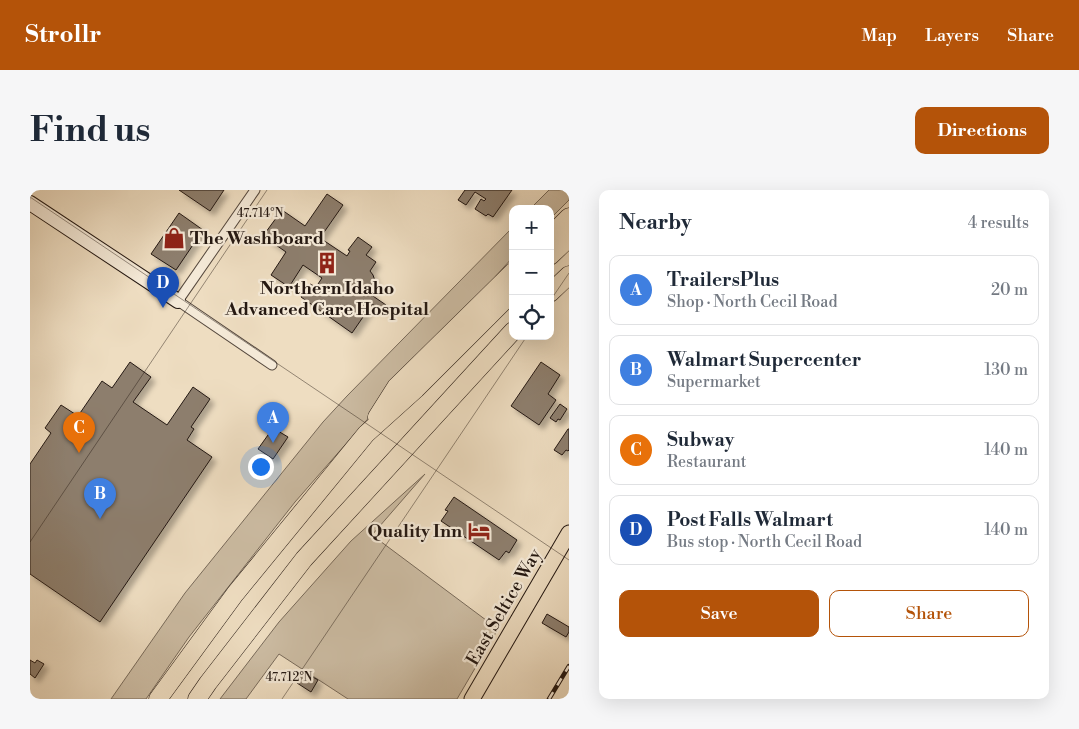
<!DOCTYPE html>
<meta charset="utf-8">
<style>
body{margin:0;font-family:"Libre Bodoni",serif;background:#f6f6f7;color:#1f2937}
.controls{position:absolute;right:15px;top:15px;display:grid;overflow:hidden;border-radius:10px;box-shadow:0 5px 20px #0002}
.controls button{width:45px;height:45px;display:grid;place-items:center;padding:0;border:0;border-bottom:1px solid #e0e1e3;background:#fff;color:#1f2937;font:25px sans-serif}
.you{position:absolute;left:230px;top:276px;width:18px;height:18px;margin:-12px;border:4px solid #fff;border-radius:50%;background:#1a73e8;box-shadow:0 0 0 8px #1a73e833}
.badge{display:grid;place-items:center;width:32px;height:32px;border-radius:50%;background:#b45309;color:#fff;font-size:16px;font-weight:700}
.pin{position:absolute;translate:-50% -41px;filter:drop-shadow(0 1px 2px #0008)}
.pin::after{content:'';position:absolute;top:26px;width:18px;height:15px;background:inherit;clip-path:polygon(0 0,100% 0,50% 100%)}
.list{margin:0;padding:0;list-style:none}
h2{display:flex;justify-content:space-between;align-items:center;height:65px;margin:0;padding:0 20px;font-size:21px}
h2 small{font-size:16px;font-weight:400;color:#747a83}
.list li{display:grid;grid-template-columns:32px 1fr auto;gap:15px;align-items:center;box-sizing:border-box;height:70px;margin:0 10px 10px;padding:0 10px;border:1px solid #e0e1e3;border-radius:10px}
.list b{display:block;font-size:19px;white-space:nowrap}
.list p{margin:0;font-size:16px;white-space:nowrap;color:#747a83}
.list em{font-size:16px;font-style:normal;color:#747a83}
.actions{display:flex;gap:10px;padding:15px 20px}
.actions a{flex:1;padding:11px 0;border:1px solid #b45309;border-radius:10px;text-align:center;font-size:18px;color:#b45309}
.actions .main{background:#b45309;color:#fff}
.icon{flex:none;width:28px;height:28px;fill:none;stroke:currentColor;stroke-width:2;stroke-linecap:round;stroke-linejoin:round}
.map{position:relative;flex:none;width:539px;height:509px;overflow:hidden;border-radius:10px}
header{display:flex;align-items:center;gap:30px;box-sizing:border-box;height:70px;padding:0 25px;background:#b45309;color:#fff}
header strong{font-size:24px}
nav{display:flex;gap:28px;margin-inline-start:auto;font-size:18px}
.intro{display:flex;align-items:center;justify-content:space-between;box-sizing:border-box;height:120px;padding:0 30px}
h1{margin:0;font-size:35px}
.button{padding:12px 22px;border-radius:10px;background:#b45309;color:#fff;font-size:18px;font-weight:700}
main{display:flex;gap:30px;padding:0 30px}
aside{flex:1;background:#fff;border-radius:10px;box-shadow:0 5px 20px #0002}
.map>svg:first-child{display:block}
</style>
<header>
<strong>Strollr</strong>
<nav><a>Map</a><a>Layers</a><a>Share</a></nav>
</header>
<div class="intro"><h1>Find us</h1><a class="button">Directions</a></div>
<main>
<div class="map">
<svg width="539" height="509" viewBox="0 0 539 509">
<defs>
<filter id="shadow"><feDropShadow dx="4.5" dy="4.5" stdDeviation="2.5" flood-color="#0004"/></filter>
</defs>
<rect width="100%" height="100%" fill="#eeddc1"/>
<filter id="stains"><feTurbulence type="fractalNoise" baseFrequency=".004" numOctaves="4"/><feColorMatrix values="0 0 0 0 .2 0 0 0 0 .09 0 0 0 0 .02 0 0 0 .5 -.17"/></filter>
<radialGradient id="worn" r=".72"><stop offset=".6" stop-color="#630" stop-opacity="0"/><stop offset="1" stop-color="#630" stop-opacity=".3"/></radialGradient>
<!-- green -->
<path fill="#ccbca3" stroke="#786a5a" d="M519,0H539V10L520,29V19H500Z
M483,37V67L428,128L385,175L265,312L159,447L116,509H81L155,403L293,232L317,206Z
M395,284L342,345L468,439L427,509H318L249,464L216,509H190L249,432L321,351Z"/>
<!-- building -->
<path fill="#8d7e6d" stroke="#241812" filter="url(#shadow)" d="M149,0H194L180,21Z
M435,0H482L463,27L458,24L456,26L445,19L451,9L454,11L456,9L445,2L436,15L428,10Z
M297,4L313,15L290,48L317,66L320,61L318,60L328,47L342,57L336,65L346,72L340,81L343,85L345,91L342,97L344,98L340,104L356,115L352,121L342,114L322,143L271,107L280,94L286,97L292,88L273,75L259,97L241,85L256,62L233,46L252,20L275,36Z
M149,23L173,40L146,80L121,64Z
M100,172L121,187L103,212L137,235L163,197L180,209L161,237L164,239L157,250L182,267L70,432L0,384V274L21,243L15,238L31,215L48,226L72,191L82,198Z
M511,172L530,185L518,204L526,210L509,235L481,216Z
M530,214L537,219L530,230L528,229L526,232L520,228Z
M243,238L258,247L243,269L228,259Z
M538,239H539V260L538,261L536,260L532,265L524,260Z
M424,307L487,350L479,363L476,361L469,370L411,331L418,321L415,320Z
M517,424L539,437V442L536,447L512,433Z
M0,470L5,473L7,470L14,474L5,488L0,484Z
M274,482L288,490L281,502L267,493Z"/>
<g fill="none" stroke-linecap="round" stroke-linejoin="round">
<!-- street casing -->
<g stroke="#56493e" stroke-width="11">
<path id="street" d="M225,0L148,111L242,175"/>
</g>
<!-- secondary casing -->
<g stroke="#241812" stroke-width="16">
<path id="secondary" d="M0,13L148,111"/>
</g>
<!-- primary casing -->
<g stroke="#241812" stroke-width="17">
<path id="primary" d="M442,509L539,343"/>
</g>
<!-- highway casing -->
<g stroke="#241812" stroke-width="19">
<path id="highway" d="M520,46L539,27
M520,66L539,48
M520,103L539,85
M347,227L366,197L483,82
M128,509L205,404L336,244L386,199L483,102
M167,509L178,493L274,369L483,141"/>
</g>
<!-- street -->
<use href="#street" stroke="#f4e9d7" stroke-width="9"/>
<!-- secondary -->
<use href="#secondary" stroke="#f4e9d7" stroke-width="14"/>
<!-- primary -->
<use href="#primary" stroke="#eeddc1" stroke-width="15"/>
<!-- highway -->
<use href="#highway" stroke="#eeddc1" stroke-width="18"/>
<!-- rail casing -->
<g stroke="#241812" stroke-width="4.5">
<path id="rail" d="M519,509L539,476"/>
</g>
<!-- rail -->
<use href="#rail" stroke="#f4e9d7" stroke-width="2.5" stroke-dasharray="8" stroke-linecap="butt"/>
</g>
<!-- ticks -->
<path fill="none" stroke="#241812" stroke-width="1" stroke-opacity="0.45" d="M0,7L539,370M520,111L539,83M0,352L237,0M252,509L497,146"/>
<!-- icons -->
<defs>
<g id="shop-bare" transform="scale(1.725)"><path d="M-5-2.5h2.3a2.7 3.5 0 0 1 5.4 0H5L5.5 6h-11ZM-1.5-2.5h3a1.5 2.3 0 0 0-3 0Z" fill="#8f2418" stroke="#f4e9d7" stroke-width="2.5" paint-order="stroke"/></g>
<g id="building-bare" transform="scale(1.725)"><path d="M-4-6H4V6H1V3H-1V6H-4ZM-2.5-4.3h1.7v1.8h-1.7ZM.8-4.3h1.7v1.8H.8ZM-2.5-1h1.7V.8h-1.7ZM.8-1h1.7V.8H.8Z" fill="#8f2418" stroke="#f4e9d7" stroke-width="2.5" paint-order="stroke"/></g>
<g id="hotel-bare" transform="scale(1.725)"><path d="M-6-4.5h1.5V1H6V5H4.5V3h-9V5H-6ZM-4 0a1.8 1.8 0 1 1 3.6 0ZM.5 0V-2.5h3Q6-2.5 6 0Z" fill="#8f2418" stroke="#f4e9d7" stroke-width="2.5" paint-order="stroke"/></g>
</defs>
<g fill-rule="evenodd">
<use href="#shop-bare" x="144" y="48"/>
<use href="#building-bare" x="297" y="73"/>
<use href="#hotel-bare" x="449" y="341"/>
</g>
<g text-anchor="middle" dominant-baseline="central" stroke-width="4.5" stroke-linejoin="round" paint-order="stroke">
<!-- poi labels -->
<g font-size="18" font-weight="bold" fill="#241812" stroke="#f4e9d7" text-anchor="start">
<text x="160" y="48">The Washboard</text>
<text x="297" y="98" text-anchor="middle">Northern Idaho<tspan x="297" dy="21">Advanced Care Hospital</tspan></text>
<text x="432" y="341" text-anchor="end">Quality Inn</text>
</g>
<!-- street labels -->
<g font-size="18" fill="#241812" stroke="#f4e9d7">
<text transform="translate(474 417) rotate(-60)">East Seltice Way</text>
</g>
</g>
<g font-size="12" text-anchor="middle" fill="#241812" stroke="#f4e9d7" stroke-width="4.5" stroke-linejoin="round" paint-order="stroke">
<text x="230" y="27">47.714°N</text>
<text x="259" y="491">47.712°N</text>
</g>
<rect width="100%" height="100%" filter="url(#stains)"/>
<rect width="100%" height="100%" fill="url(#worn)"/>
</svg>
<div class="controls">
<button>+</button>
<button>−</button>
<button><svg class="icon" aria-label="locate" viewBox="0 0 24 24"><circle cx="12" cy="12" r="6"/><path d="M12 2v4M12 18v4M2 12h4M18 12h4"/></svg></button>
</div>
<div class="you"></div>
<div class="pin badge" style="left:243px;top:253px;background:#3f7fe0">A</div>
<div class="pin badge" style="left:70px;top:329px;background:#3f7fe0">B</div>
<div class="pin badge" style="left:49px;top:263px;background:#e8710a">C</div>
<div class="pin badge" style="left:133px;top:118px;background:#1a4fb4">D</div>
</div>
<aside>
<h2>Nearby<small>4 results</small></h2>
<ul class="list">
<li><span class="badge" style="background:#3f7fe0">A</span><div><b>TrailersPlus</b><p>Shop · North Cecil Road</p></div><em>20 m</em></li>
<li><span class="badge" style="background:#3f7fe0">B</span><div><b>Walmart Supercenter</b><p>Supermarket</p></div><em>130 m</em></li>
<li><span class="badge" style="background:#e8710a">C</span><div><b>Subway</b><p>Restaurant</p></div><em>140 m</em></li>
<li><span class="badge" style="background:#1a4fb4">D</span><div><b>Post Falls Walmart</b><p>Bus stop · North Cecil Road</p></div><em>140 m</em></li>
</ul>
<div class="actions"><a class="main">Save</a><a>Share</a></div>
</aside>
</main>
